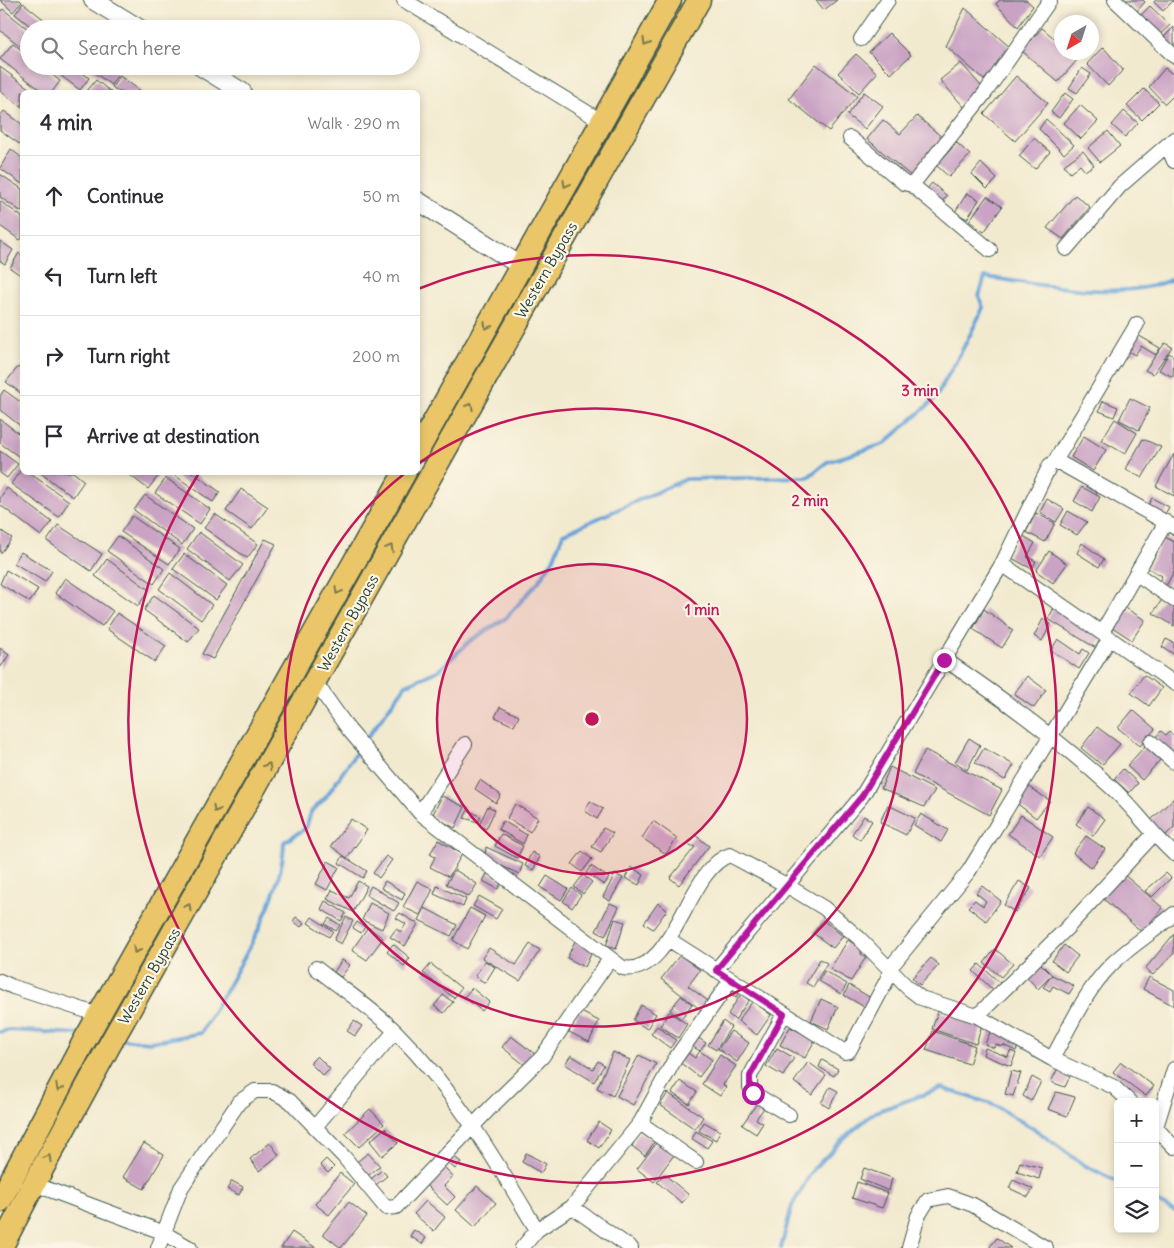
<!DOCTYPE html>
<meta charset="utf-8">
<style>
body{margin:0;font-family:Delius,sans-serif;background:#f2f2f3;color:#2b2b33}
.controls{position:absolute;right:15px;bottom:15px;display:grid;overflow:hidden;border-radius:8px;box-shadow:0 2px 8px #0003}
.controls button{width:45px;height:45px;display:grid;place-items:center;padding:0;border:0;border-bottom:1px solid #e1e1e2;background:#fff;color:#2b2b33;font:25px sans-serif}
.compass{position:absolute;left:1054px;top:15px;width:45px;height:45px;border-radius:50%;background:#fff;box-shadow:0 2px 8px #0003;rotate:219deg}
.stop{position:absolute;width:15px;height:15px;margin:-11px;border:4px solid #b5179e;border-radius:50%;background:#fff}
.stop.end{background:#b5179e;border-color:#fff;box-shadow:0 1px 5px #0008}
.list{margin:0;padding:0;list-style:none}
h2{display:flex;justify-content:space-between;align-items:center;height:65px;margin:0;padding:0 20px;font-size:21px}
h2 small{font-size:16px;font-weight:400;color:#7c7c81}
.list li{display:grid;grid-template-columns:32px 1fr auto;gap:15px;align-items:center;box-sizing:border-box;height:80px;padding:0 20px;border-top:1px solid #e1e1e2}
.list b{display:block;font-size:19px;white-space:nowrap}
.list em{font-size:16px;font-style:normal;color:#7c7c81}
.icon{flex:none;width:28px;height:28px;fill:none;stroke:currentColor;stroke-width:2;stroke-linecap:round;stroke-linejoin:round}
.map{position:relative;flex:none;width:1174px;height:1248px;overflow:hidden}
.search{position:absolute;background:#fff;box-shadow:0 2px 8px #0003;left:20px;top:20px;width:400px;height:55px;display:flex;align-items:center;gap:12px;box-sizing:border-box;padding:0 18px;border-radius:28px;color:#7c7c81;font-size:19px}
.panel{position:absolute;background:#fff;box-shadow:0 2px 8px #0003;left:20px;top:90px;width:400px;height:385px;border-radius:8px}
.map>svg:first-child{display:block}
</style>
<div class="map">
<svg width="1174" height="1248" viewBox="0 0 1174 1248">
<rect width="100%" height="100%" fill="#fcf5e5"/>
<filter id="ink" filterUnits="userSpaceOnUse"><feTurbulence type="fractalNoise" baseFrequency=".02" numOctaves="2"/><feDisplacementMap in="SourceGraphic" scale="10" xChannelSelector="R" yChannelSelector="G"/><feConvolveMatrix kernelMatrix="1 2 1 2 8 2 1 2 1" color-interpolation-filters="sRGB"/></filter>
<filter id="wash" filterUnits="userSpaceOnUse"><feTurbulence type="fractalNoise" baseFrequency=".0096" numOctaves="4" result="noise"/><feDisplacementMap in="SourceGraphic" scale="20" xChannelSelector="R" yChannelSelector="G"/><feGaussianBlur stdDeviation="1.12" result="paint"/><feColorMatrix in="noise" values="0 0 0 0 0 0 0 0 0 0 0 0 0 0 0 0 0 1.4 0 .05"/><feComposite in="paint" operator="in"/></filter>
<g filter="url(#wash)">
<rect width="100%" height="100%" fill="#f2eacf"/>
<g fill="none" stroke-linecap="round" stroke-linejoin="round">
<!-- stream -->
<path stroke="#69a4d9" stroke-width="4" d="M364,742L406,685L439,670L470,641L506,618L539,581L553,560L563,534L686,479L808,477L827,462L884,444L935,399L967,341L983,308L979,296L985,277C1039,284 1126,303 1174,278
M0,1032L10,1030L79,1034
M121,1039L150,1042L201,1033C230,981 283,902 284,842L306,828L311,812L326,797L360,747
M1155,1201L1174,1211
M781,1248L792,1206L812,1171L844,1138L875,1112L942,1088L994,1105L1039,1132L1082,1164L1118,1182"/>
</g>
<g id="blocks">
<!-- building -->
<path fill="#c9a2c4" d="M0,0H20L22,2L13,12Z
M816,0H837L824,10Z
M1000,0H1026L1033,6L1018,27L996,4Z
M1124,0H1143L1145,2L1137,11Z
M1156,0H1174L1163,11L1154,2Z
M23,3L56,29H34L15,14Z
M1150,6L1170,25L1158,36L1139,17Z
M965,8L1012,49L984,80L946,46Z
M3,9L29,30V53L0,30V12Z
M1174,27V48L1163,38Z
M1042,28L1062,45V52H1070L1078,59L1058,82L1022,51Z
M889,33L911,55L891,74L869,52Z
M13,43L29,56V66H41L60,81L52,92H43L0,59Z
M1103,47L1123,70L1108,86L1087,64Z
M856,54L877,73L859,93L838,73Z
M961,63L981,86L965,108L940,80Z
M816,64L857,96L829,131L789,99Z
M48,66H74L89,78L80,90Z
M86,66H106L118,75L111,85Z
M0,67L34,92H22V107L0,91Z
M1082,68L1091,74L1077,93L1069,88Z
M1165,68L1174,75V95L1165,104L1149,87Z
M120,76L142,92H119L112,87Z
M1016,76L1048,103L1015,141L984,114Z
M96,80L111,92H86Z
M1144,89L1159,103L1142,120L1127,106Z
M864,92L883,106L865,129L847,115Z
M1065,93L1073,99L1059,118L1051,112Z
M1080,105L1098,121L1081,139L1064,123Z
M4,111L22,124V146L0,130V116Z
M1124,111L1138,123L1125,137L1112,125Z
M917,116L943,138L911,176L867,139L883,120L900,134Z
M1046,119L1074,145L1064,154L1039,129Z
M1108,131L1120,146L1100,162L1088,148Z
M1034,138L1050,152L1035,169L1019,156Z
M957,143L970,155L949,177L936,165Z
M11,149L22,158V184L0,168Z
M1083,151L1094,165L1085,171L1080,165L1070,173L1064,165Z
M981,163L997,179L987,189L972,174Z
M0,174L22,189V212L0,197Z
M932,183L947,196L940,204L925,191Z
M967,193L979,200L967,219L955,212Z
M1075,195L1090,207L1063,239L1047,228Z
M987,196L1002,207L984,232L969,221Z
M0,201L22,217V238L20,240L0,226Z
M0,241L13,250L5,264L0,261Z
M19,253L22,255V276L10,268Z
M1136,334L1160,348L1156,355L1141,346L1135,355L1126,350Z
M1165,343L1172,347L1153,374L1145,370Z
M1169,353L1174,357L1173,377L1159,370Z
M18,367L22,370V394L6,382Z
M4,390L22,403V427L0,410V396Z
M1130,398L1150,408L1139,430L1119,420Z
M1103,401L1118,407L1114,417L1099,411Z
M0,419L22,436V459L0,443Z
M1115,419L1137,433L1125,454L1101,440Z
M1084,436L1106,450L1093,471L1071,457Z
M1143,439L1161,447L1142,478L1126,469Z
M0,451L18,464L7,478L0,473Z
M1174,454V496L1156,486Z
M22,468V472H28L69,501L59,517L11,484Z
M39,472H73L84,481L73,497Z
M126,472H158L160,474L148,489Z
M170,472H192L220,492L213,502Z
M166,478L210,509L200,524L155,493Z
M1082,487L1100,497L1092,512L1074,501Z
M7,488L52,522L41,536L0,505V498Z
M241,489L268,507L252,529L226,511Z
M145,495L193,529L182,545L134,510Z
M1152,498L1169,507L1164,516L1147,507Z
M1047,499L1064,509L1056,522L1040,512Z
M1068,511L1087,522L1077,535L1060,525Z
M1036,513L1055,523L1045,542L1026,532Z
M215,514L258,544L247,558L204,528Z
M132,516L180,549L169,564L121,532Z
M58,525L102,554L91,571L47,541Z
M0,530L12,538L1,553L0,552Z
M199,532L243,565L230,581L187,549Z
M1020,534L1035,543L1027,557L1036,561L1032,569L1008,556Z
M118,536L164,569L154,584L107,551Z
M1165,537L1174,542V571L1165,588L1158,584L1162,576L1148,568Z
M265,539L276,544L213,659L202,654Z
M1082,543L1104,559L1099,567L1077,553Z
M1049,551L1067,564L1053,583L1036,571Z
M21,552L52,571L45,582L14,563Z
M184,554L227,585L216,600L173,569Z
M107,559L149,590L138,606L95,576Z
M6,570L38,589L30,602L0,584Z
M170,573L212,605L201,620L159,589Z
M65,578L113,611L102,626L55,593Z
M154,595L199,628L188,642L144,610Z
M1163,598L1174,607V626L1153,613Z
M1124,607L1145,620L1132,640L1112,627Z
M1054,608L1102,637L1096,648L1048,619Z
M984,609L1013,630L1002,648L973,629Z
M117,613L166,646L155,662L107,629Z
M1043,619L1051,624L1042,641L1034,636Z
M1058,639L1080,654L1083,649L1089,653L1079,669L1051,650Z
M1166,639L1174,643V654L1162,647Z
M0,648L9,655L0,668Z
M1144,675L1162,688L1149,706L1131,693Z
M1027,676L1046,690L1034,708L1014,694Z
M500,707L519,716L514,726L495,717Z
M1133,710L1155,729L1140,746L1118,728Z
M1097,727L1120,744L1102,765L1081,748Z
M1161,731L1166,735L1169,732L1174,736V754L1155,738Z
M969,738L980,745L967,770L955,762Z
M1145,746L1160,760L1142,780L1127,766Z
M984,748L1014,765L1005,780L975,763Z
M925,750L1002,790L989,815L913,774Z
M890,767L935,790L924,807L881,788Z
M1123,769L1138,783L1129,793L1114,779Z
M480,780L501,795L496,803L475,789Z
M1027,785L1050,801L1036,818L1015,802Z
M442,796L465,807L455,828L432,816Z
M1174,798V827L1166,835L1150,821Z
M590,801L603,809L597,819L585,811Z
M515,804L538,818L530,832L507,818Z
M888,805L915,818L906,835L880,822Z
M488,806L495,810L486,829L479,825Z
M1088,807L1105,819L1093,836L1076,824Z
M468,810L481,817L478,822L464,818Z
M921,814L948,830L941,842L914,825Z
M1021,815L1053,837L1040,856L1008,834Z
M864,816L872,821L860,840L852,834Z
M351,819L367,830L347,858L331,846Z
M503,821L527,835L523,844L498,829Z
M653,821L677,838L666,854L642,838Z
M603,828L613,833L601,852L592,847Z
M501,834L523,846L517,858L495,846Z
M695,835L709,846L679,885L670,878L695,847L687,844Z
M1086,836L1105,849L1091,868L1073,853Z
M438,840L462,854L449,877L430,867L435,857L430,854Z
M486,847L523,864L519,874L485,858Z
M582,851L592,859L582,872L572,864Z
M532,852L540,857L533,870L525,866Z
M343,856L367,871L363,878L339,863Z
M386,856L392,860L379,878L373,873Z
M328,861L339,867L327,890L316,884Z
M591,866L609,878L604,885L586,873Z
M631,867L644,875L639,885L625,878Z
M455,870L477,884L469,897L446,884Z
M488,872L502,881L498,889L483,881Z
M1122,873L1163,908L1142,932L1101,897Z
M1166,873L1171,878L1152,897L1145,891Z
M615,874L623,878L610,901L603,897Z
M583,875L592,882L583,894L574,887Z
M547,876L568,889L561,900L540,887Z
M358,881L367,886L353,912L327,899L332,890L349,898Z
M385,881L405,893L402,900L381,888Z
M417,881L433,889L420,915L403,907Z
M1019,881L1031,888L1015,912L1004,905Z
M371,886L399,903L394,911L366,895Z
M437,886L466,899L463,907L434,894Z
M982,886L1001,901L986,921L968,907L975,900L983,906L986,901L976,893Z
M572,888L581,895L572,908L563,901Z
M479,896L502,909L496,919L473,906Z
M325,901L346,913L341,921L321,909Z
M370,903L389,913L382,929L362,920Z
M610,903L619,907L605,936L596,931Z
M658,903L667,910L653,929L644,923Z
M425,908L457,925L451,936L419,920Z
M470,908L485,916L467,949L453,940Z
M400,913L418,924L405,946L390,937L396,929L401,932L406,924L396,918Z
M296,917L304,923L301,927L293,921Z
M312,917L333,931L329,937L308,923Z
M346,917L353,921L341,944L334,940Z
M329,918L340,925L336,931L325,924Z
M615,919L625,922L616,949L606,946Z
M823,920L843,936L833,948L813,933Z
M357,922L365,927L361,933L353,928Z
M368,927L383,938L367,960L352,950Z
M1174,934V953L1153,975L1145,969Z
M848,940L861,948V954L866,957L851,981L830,969Z
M575,941L593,950L585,967L567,958Z
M393,944L410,958L404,966L387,952Z
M530,944L540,950L520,981L482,958L489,948L516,965Z
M1064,945L1078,956L1066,972L1052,961Z
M995,949L1013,964L1001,977L984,963Z
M680,955L700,970L688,986L708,1001L701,1010L661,979Z
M931,958L939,965L920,985L912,978Z
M820,959L827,963L813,987L806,983Z
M342,960L350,965L341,977L334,972Z
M485,961L495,967L485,983L475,976Z
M1038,961L1052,975L1038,989L1025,975Z
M431,964L461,988L454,998L423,973Z
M979,964L1000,983L993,990L973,971Z
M824,971L847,984L841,994L819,981Z
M1052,975L1074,986L1069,994L1053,986L1050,991L1043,987Z
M1149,977L1174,990V1006L1143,989Z
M849,985L871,998L866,1008L844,995Z
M732,986L740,992L736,997L728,992Z
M472,988L489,1002L482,1011L464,997Z
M741,994L749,1000L735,1020L728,1014Z
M443,995L453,1002L444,1013L434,1006Z
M681,996L692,1004L681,1019L670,1010Z
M821,999L838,1007L828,1029L811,1021Z
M753,1001L771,1015L757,1035L738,1021Z
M641,1005L656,1014L647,1029L633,1020Z
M579,1011L599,1021L589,1042L569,1032Z
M938,1011L982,1025L976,1044L932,1029Z
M669,1012L687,1024L678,1038L660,1026Z
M354,1021L362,1026L355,1036L347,1031Z
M723,1021L731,1027L716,1050L708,1045Z
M657,1026L676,1040L670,1048L651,1034Z
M790,1027L815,1040L805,1058L780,1045Z
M991,1030L1020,1042L1016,1051L1003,1045L1002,1047L995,1044L994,1048L985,1044Z
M731,1031L749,1043L737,1062L718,1049Z
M933,1031L975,1046L969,1064L926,1050Z
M694,1035L706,1043L700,1051L688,1044Z
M511,1036L535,1054L526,1066L502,1047Z
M777,1048L794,1058L783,1076L766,1066Z
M985,1048L1008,1057L1010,1051L1016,1053L1011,1066L983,1055Z
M685,1051L695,1058L700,1051L712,1060L699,1077L678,1061Z
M613,1052L630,1060L613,1096L597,1088Z
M571,1055L593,1069L598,1061L604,1065L594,1082L565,1064Z
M639,1055L656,1064L633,1105L617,1096Z
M720,1055L736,1066L723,1085L726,1087L720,1096L702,1084Z
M317,1056L330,1069L323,1076L310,1063Z
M822,1060L838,1069L834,1076L819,1067Z
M808,1062L826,1075L812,1095L794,1082Z
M1121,1062L1154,1086L1146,1096L1113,1072Z
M1058,1068L1071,1074L1065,1087L1051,1082Z
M1011,1071L1021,1073L1013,1096L1005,1094Z
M1032,1077L1041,1082L1031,1101L1023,1096Z
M680,1081L697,1092L689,1104L672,1093Z
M830,1087L838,1091L829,1108L821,1103Z
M1056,1092L1075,1097L1067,1116L1048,1109Z
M668,1093L703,1117L695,1129L660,1105Z
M757,1103L764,1108L756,1119L763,1123L756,1134L742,1125Z
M370,1109L384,1124L359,1147L345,1133Z
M599,1122L611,1130L599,1148L587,1140Z
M704,1122L720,1131L716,1140L699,1131Z
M385,1128L398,1143L382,1156L370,1141Z
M696,1131L712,1141L707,1148L692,1139Z
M639,1132L655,1141L645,1156L632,1146Z
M657,1142L674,1155L654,1182L637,1169Z
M144,1143L164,1155L144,1189L123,1177Z
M270,1143L279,1155L259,1171L250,1159Z
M368,1153L380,1166L365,1178L353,1165Z
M526,1153L546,1164L541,1173L522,1162Z
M452,1155L461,1162L455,1169L446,1161Z
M326,1159L334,1167L328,1173L320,1165Z
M1020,1162L1042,1168L1039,1179L1017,1172Z
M444,1167L453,1176L444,1186L455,1197L447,1205L426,1185Z
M864,1168L892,1178L889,1191L860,1179Z
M382,1170L387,1176L372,1188L367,1182Z
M340,1173L354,1184L329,1215L315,1204Z
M664,1174L689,1195L682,1203L657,1182Z
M1013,1180L1033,1189L1028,1197L1009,1188Z
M232,1181L243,1187L239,1195L227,1189Z
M857,1182L888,1193L882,1208L852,1198Z
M477,1186L496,1203L475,1227L456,1210Z
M426,1201L445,1217L434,1231L414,1214Z
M349,1202L367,1216L341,1248L323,1234Z
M414,1230L426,1238L422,1244L410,1236Z
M292,1232L316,1248H281Z
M997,1238L1011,1248H989Z"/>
</g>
</g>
<g filter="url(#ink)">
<use href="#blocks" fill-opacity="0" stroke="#3f574b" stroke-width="1"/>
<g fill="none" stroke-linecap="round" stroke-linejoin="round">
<!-- minor casing -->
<g stroke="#3f574b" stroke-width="16">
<path id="minor" d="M404,0L601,121
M1115,0L1174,56
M861,39L888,0
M850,138L904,183L912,185L990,250
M1167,145L1174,161
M912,185L985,93L1050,0
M1066,249L1120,186L1174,139
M1054,463H1060L1174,527
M1002,564L1174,683
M1137,574L1174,600
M1102,632L1166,522
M944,659C1002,698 1059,740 1111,787C1134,808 1151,833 1174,854
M315,682L349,730L420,813L623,968C674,977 688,867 730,855L786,885L824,908L859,938L908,988L921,998L977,1016L1052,1059L1114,1087L1130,1102
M1151,742L1174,762
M420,813L465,744
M668,939L845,1052L849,1051L888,978L890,968L969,871L1110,638
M316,968C342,989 372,1008 396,1032C456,1092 494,1158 537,1230
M716,970L862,796L1002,564L1050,465L1054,463L1137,324
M0,981L13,987L99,1015
M784,1014L750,1076V1087L753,1093L789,1115
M977,1016L1066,929L1153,835
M1052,1059C1070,1027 1085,991 1111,965C1130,946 1154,932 1174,914
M640,1123L696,1162
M315,1127L395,1031
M1155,1127L1174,1147
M1156,1127L1174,1069
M34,1184L162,1232L190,1248
M572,1207L631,1248
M158,1248L181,1188L239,1102L255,1091H272L290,1101L344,1157L386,1208L396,1207L491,1107L542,1057L610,959
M522,1248L537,1230L572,1207L640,1123L675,1059L731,980
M909,1248L918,1216L928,1200L948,1196L973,1205L1046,1248"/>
</g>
<!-- tertiary casing -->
<g stroke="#3f574b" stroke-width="20">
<path id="tertiary" d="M93,0L140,29
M200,66L242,92
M418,201L521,266"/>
</g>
<!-- primary casing -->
<g stroke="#3f574b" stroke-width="25">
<path id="primary" d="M418,450L670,0
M0,1201L82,1045L405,472
M1,1248L34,1184L109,1046L699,0"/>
</g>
<!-- minor -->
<use href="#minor" stroke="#fff" stroke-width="14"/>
<!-- tertiary -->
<use href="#tertiary" stroke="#fff" stroke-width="18"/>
<!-- primary -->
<use href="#primary" stroke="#ebc669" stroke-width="22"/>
</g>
<!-- one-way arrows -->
<defs><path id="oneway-chevron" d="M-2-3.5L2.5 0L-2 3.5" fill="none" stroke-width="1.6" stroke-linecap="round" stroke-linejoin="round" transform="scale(1.25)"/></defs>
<g stroke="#7b7b4c">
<use href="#oneway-chevron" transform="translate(646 42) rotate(120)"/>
<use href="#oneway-chevron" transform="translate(566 184) rotate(119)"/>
<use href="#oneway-chevron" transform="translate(487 326) rotate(119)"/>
<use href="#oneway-chevron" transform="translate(470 406) rotate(-61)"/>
<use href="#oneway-chevron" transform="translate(390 548) rotate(-61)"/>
<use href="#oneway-chevron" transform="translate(338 591) rotate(119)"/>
<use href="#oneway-chevron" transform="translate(268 766) rotate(-60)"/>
<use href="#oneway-chevron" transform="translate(216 809) rotate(120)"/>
<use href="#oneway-chevron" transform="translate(188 907) rotate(-60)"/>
<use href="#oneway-chevron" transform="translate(136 950) rotate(120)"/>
<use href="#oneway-chevron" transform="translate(59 1088) rotate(118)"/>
<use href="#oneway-chevron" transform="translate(48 1158) rotate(-61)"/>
</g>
</g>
<g fill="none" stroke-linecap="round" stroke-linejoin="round" filter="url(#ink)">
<!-- route -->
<path stroke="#b5179e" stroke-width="6" d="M753,1093L750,1087V1076L784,1014L716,970L862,796L944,660"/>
</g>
<!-- distance rings -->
<circle cx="592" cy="719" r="155" fill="#c2185b" fill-opacity=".12"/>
<g fill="none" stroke="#c2185b" stroke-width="2.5">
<circle cx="592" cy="719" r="155"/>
<path d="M419 463A309 309 0 1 1 404 474"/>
<path d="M418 289A464 464 0 1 1 199 473"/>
</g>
<g text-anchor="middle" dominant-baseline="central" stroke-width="4.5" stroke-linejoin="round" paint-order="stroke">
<!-- street labels -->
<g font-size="15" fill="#1f3d34" stroke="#fcf5e5">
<text transform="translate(546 270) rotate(-60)">Western Bypass</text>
<text transform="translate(348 623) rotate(-61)">Western Bypass</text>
<text transform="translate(149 976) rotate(-60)">Western Bypass</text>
</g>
</g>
<circle cx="592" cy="719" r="8" fill="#c2185b" stroke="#fcf5e5" stroke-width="2.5"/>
<g font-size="15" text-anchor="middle" font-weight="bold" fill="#c2185b" stroke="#fcf5e5" stroke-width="4.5" stroke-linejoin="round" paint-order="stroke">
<text x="920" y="396">3 min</text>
<text x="810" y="506">2 min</text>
<text x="702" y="615">1 min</text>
</g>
</svg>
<div class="controls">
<button>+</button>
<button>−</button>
<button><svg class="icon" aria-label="layers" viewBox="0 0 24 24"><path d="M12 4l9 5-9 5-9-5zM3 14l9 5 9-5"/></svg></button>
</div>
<svg class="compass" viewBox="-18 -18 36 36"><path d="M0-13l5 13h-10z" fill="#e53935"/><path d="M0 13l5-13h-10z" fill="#7c7c81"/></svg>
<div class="stop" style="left:753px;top:1093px"></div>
<div class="stop end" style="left:944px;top:660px"></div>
<div class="search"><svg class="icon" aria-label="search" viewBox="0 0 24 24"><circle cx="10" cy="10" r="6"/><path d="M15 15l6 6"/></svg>Search here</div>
<section class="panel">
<h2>4 min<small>Walk · 290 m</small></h2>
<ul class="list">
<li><svg class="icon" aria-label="ahead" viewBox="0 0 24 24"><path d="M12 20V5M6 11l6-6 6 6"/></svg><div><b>Continue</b></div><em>50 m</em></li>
<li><svg class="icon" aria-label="left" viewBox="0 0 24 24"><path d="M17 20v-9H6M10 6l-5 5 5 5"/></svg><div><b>Turn left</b></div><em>40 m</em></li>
<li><svg class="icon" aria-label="right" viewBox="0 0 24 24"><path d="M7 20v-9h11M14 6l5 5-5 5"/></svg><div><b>Turn right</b></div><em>200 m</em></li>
<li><svg class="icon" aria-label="arrive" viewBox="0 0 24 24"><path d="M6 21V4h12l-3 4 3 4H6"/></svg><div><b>Arrive at destination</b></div></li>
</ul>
</section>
</div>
